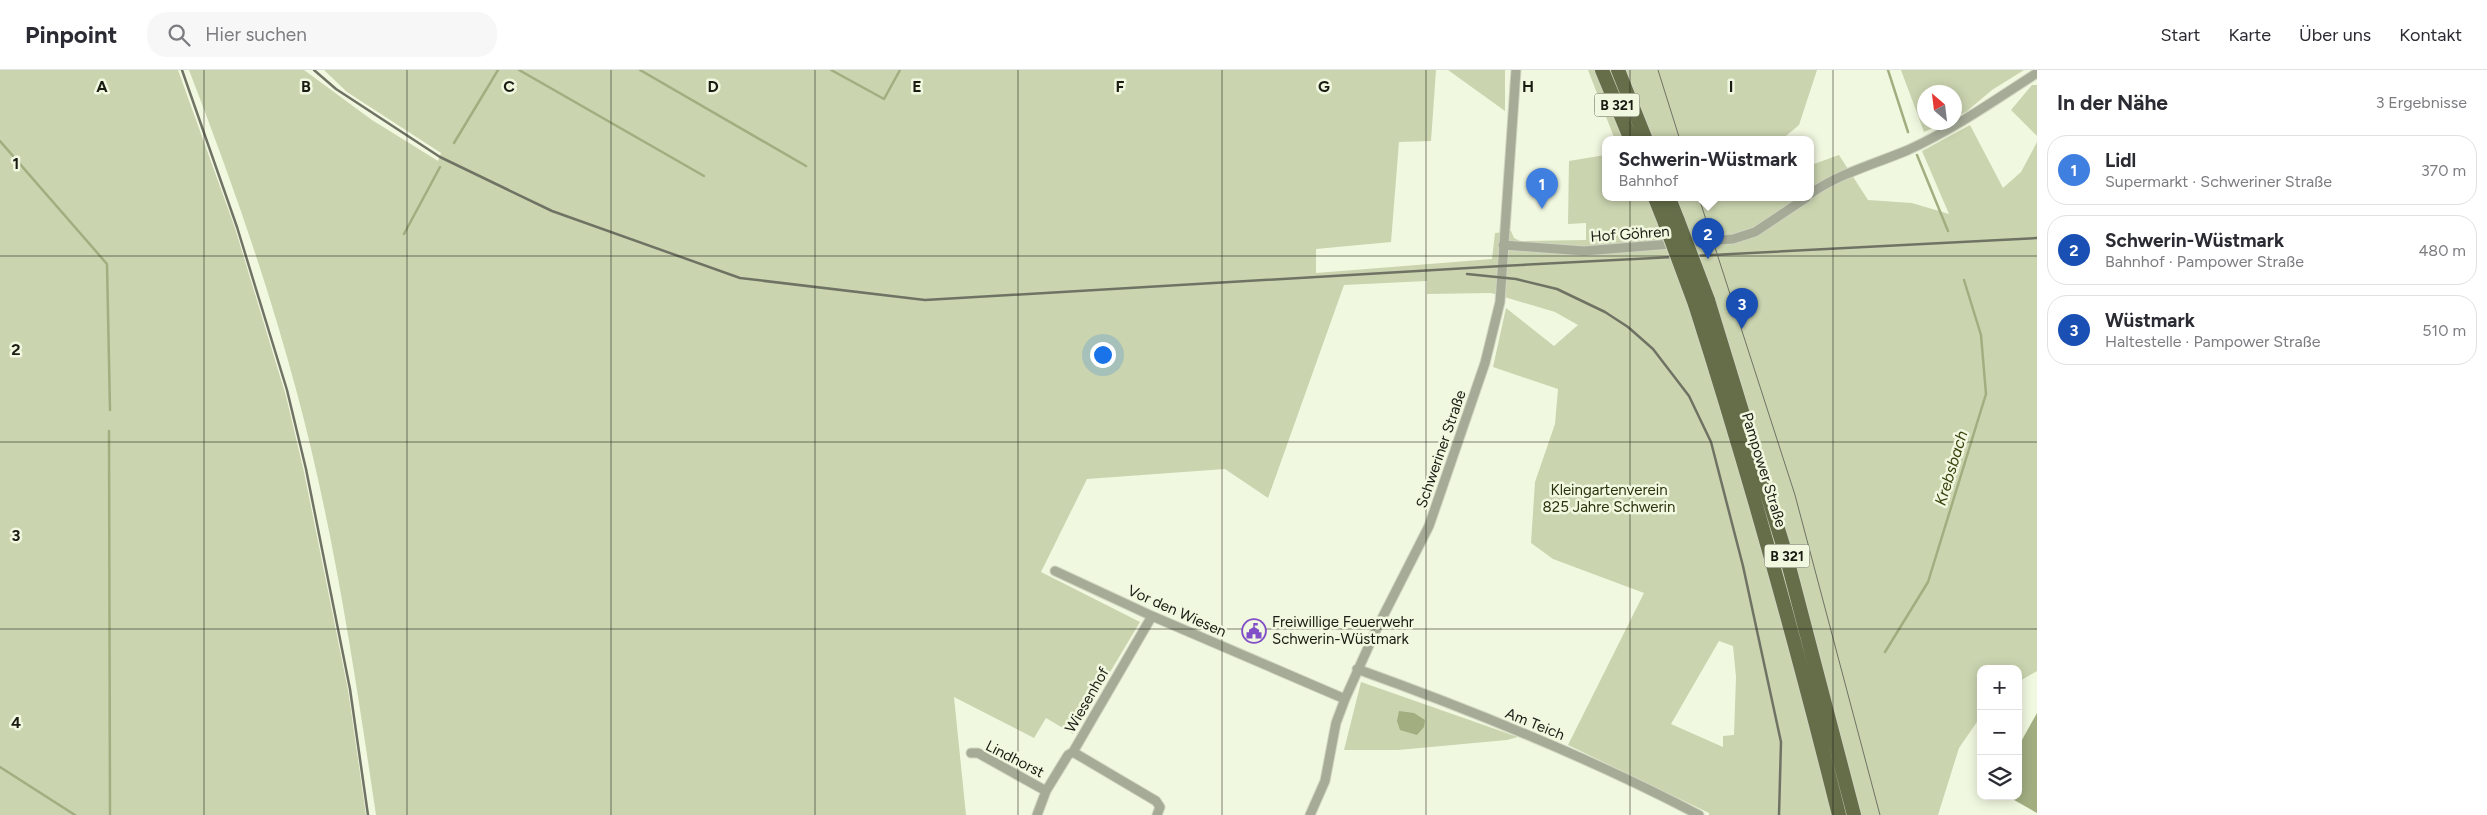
<!DOCTYPE html>
<html lang="de">
<meta charset="utf-8">
<style>
body{margin:0;font-family:Figtree,sans-serif;background:#f7f7f7;color:#2b2b33}
.controls{position:absolute;right:15px;bottom:15px;display:grid;overflow:hidden;border-radius:10px;box-shadow:0 2px 12px #0003}
.controls button{width:45px;height:45px;display:grid;place-items:center;padding:0;border:0;border-bottom:1px solid #e1e1e2;background:#fff;color:#2b2b33;font:25px sans-serif}
.compass{position:absolute;left:1917px;top:15px;width:45px;height:45px;border-radius:50%;background:#fff;box-shadow:0 2px 12px #0003;rotate:332deg}
.you{position:absolute;left:1102px;top:284px;width:18px;height:18px;margin:-12px;border:4px solid #fff;border-radius:50%;background:#1a73e8;box-shadow:0 0 0 8px #1a73e833}
.badge{display:grid;place-items:center;width:32px;height:32px;border-radius:50%;background:#1a73e8;color:#fff;font-size:16px;font-weight:700}
.pin{position:absolute;translate:-50% -41px;filter:drop-shadow(0 1px 2px #0008)}
.pin::after{content:'';position:absolute;top:26px;width:18px;height:15px;background:inherit;clip-path:polygon(0 0,100% 0,50% 100%)}
.popup{position:absolute;left:1602px;top:66px;width:212px;height:65px;box-sizing:border-box;display:grid;place-content:center;border-radius:10px;background:#fff;filter:drop-shadow(0 1px 4px #0005);font-size:16px;white-space:nowrap;color:#7c7c81}
.popup b{font-size:19px;color:#2b2b33}
.popup::after{content:'';position:absolute;left:50%;top:100%;margin-left:-10px;border:10px solid transparent;border-top-color:#fff}
.list{margin:0;padding:0;list-style:none}
h2{display:flex;justify-content:space-between;align-items:center;height:65px;margin:0;padding:0 20px;font-size:21px}
h2 small{font-size:16px;font-weight:400;color:#7c7c81}
.list li{display:grid;grid-template-columns:32px 1fr auto;gap:15px;align-items:center;box-sizing:border-box;height:70px;margin:0 10px 10px;padding:0 10px;border:1px solid #e1e1e2;border-radius:20px}
.list b{display:block;font-size:19px;white-space:nowrap}
.list p{margin:0;font-size:16px;white-space:nowrap;color:#7c7c81}
.list em{font-size:16px;font-style:normal;color:#7c7c81}
.icon{flex:none;width:28px;height:28px;fill:none;stroke:currentColor;stroke-width:2;stroke-linecap:round;stroke-linejoin:round}
.map{position:relative;flex:none;width:2037px;height:745px;overflow:hidden}
header{display:flex;align-items:center;gap:30px;box-sizing:border-box;height:70px;padding:0 25px;background:#fff;border-bottom:1px solid #e1e1e2}
header strong{font-size:24px}
nav{display:flex;gap:28px;margin-inline-start:auto;font-size:18px}
.search{width:350px;height:45px;background:#f7f7f7;display:flex;align-items:center;gap:12px;box-sizing:border-box;padding:0 18px;border-radius:20px;color:#7c7c81;font-size:19px}
main{display:flex}
aside{flex:1;background:#fff}
.map>svg:first-child{display:block}
</style>
<header>
<strong>Pinpoint</strong>
<div class="search"><svg class="icon" aria-label="search" viewBox="0 0 24 24"><circle cx="10" cy="10" r="6"/><path d="M15 15l6 6"/></svg>Hier suchen</div>
<nav><a>Start</a><a>Karte</a><a>Über uns</a><a>Kontakt</a></nav>
</header>
<main>
<div class="map">
<svg width="2037" height="745" viewBox="0 0 2037 745">
<rect width="100%" height="100%" fill="#f1f8e0"/>
<!-- green -->
<path fill="#cad4af" fill-rule="evenodd" d="M0,0H178L235,158L286,326L304,402L348,620L366,745H0Z
M189,0H304L372,50L438,91L441,83L347,22L324,0H1436L1431,71L1399,72L1391,172L1316,179V203L1492,189L1495,163L1511,161L1514,168L1520,171L1586,170V153L1568,154L1569,91L1605,85L1606,128H1810L1811,95L1839,85L1868,130L1912,133L1949,144L1922,81L1970,55L2003,118L2021,102L2037,72V601L2018,612V599H1981V646L1959,678L1938,745H1709V743L1568,675L1644,523L1553,489L1531,473L1535,412L1555,354L1558,319L1493,297L1506,238L1554,276L1578,255L1555,242L1491,223L1427,224V211L1344,215L1268,428L1225,399L1087,409L1041,502L1140,552L1073,664L1046,648L1034,668L954,627L966,745H376C355,604 334,461 297,323C268,214 230,106 189,0ZM1719,571L1733,576L1736,607L1734,665L1723,666V677L1671,654Z
M1448,0H1505V41Z
M1588,0H1817L1799,55L1781,70H1615Z
M1901,0H2024L1992,20L1966,42L1955,47L1954,22H1924V52L1944,53L1924,62Z
M2032,15H2037V66L2011,40Z
M1361,612L1518,667L1507,670L1398,680H1344Z"/>
<!-- water -->
<path fill="#a2ae80" d="M1399,641L1414,643L1425,650L1424,657L1417,665L1400,660L1397,651Z
M2037,643V743L2007,726H2018V677Z"/>
<g fill="none" stroke-linecap="round" stroke-linejoin="round">
<!-- stream -->
<path stroke="#a2ae80" stroke-width="2.5" d="M519,0L704,106
M640,0L806,96
M831,0L884,29L900,0
M1888,0L1908,62
M0,71L107,194L110,340
M454,73L498,0
M1917,85L1948,161
M404,164L440,97
M109,361L110,744
M1885,582L1928,512L1986,324L1981,265L1964,210
M0,697L75,745"/>
<!-- street casing -->
<g stroke="#cfd5bf" stroke-width="11">
<path id="street" d="M1810,124C1840,103 1875,94 1908,80C1954,59 1995,30 2037,3
M1503,175L1584,181L1733,169L1755,162L1806,128
M1055,501L1152,546L1345,629
M1152,546L1073,682L1156,731L1160,737L1157,745
M1357,599C1474,641 1589,687 1699,745
M971,683H978L1046,721
M1037,745L1046,721L1068,685L1073,682
M1310,745L1325,711L1336,653L1345,629L1375,562L1429,456L1485,293L1500,232L1516,0"/>
</g>
<!-- primary casing -->
<g stroke="#cfd5bf" stroke-width="16">
<path id="primary" d="M1602,0L1631,70
M1618,0L1646,70
M1655,128L1665,153
M1669,128L1678,151
M1708,230L1786,485L1854,745
M1695,234C1749,403 1796,573 1839,745"/>
</g>
<!-- street -->
<use href="#street" stroke="#a5ab97" stroke-width="9"/>
<!-- primary -->
<use href="#primary" stroke="#656e49" stroke-width="14"/>
<!-- tram -->
<path stroke="#6f7364" stroke-width="1" d="M1658,0L1680,70
M1699,128L1795,425L1880,745"/>
<!-- rail -->
<path stroke="#6f7364" stroke-width="2.5" d="M182,0L237,157L287,320L306,399L350,619L368,745
M314,0L336,19L440,87L552,141L740,208L925,230L1502,196L2037,168
M1467,204L1516,209L1557,219L1605,242L1628,257L1653,279L1689,326L1711,372L1743,496L1781,672L1779,745"/>
<!-- primary-bridge casing -->
<g stroke="#cfd5bf" stroke-width="16" stroke-linecap="butt">
<path id="primary-bridge" d="M1678,151L1708,230
M1665,153L1695,234"/>
</g>
<!-- primary-bridge -->
<use href="#primary-bridge" stroke="#656e49" stroke-width="14"/>
</g>
<!-- grid -->
<path fill="none" stroke="#1a1c13" stroke-width="1" stroke-opacity="0.55" d="M204,0V745M407,0V745M611,0V745M815,0V745M1018,0V745M1222,0V745M1426,0V745M1630,0V745M1833,0V745M0,186H2037M0,372H2037M0,559H2037"/>
<!-- icons -->
<defs>
<g id="civic-ring" transform="scale(1.25)"><circle r="9.5" fill="#f1f8e0" stroke="#814fc7" stroke-width="1.5"/><path d="M-.6-6.5H3V-4.5H.6V-3L4-1V1h2V6H-6V1h2V-1L-.6-3ZM-1.2 2.5V6h2.4V2.5Z" fill="#814fc7"/></g>
</defs>
<g fill-rule="evenodd">
<use href="#civic-ring" x="1254" y="561"/>
</g>
<g text-anchor="middle" dominant-baseline="central" stroke-width="5" stroke-linejoin="round" paint-order="stroke">
<!-- shield labels -->
<g fill="#f1f8e0" stroke="#5a5e50" stroke-width="1">
<rect x="1594.5" y="23.5" width="45" height="23" rx="4"/>
<rect x="1764.5" y="474.5" width="45" height="23" rx="4"/>
</g>
<g font-size="14" font-weight="bold" fill="#1a1c13">
<text x="1617" y="35">B 321</text>
<text x="1787" y="486">B 321</text>
</g>
<!-- street labels -->
<g font-size="15" fill="#1a1c13" stroke="#f1f8e0">
<text transform="translate(1630 164) rotate(-4)">Hof Göhren</text>
<text transform="translate(1441 379) rotate(-71)">Schweriner Straße</text>
<text transform="translate(1764 400) rotate(73)">Pampower Straße</text>
<text transform="translate(1177 541) rotate(24)">Vor den Wiesen</text>
<text transform="translate(1087 630) rotate(-60)">Wiesenhof</text>
<text transform="translate(1535 654) rotate(22)">Am Teich</text>
<text transform="translate(1015 689) rotate(27)">Lindhorst</text>
</g>
<!-- park labels -->
<g font-size="15" fill="#2b330e" stroke="#f1f8e0">
<text x="1609" y="420">Kleingartenverein<tspan x="1609" dy="17">825 Jahre Schwerin</tspan></text>
</g>
<!-- poi labels -->
<g font-size="15" fill="#1a1c13" stroke="#f1f8e0" text-anchor="start">
<text x="1272" y="552">Freiwillige Feuerwehr<tspan x="1272" dy="17">Schwerin-Wüstmark</tspan></text>
</g>
<!-- water labels -->
<g font-size="16" font-style="italic" fill="#39430d" stroke="#f1f8e0">
<text transform="translate(1951 398) rotate(-73)">Krebsbach</text>
</g>
</g>
<g font-size="16" text-anchor="middle" font-weight="bold" fill="#1a1c13" stroke="#f1f8e0" stroke-width="5" stroke-linejoin="round" paint-order="stroke">
<text x="102" y="22">A</text>
<text x="306" y="22">B</text>
<text x="509" y="22">C</text>
<text x="713" y="22">D</text>
<text x="917" y="22">E</text>
<text x="1120" y="22">F</text>
<text x="1324" y="22">G</text>
<text x="1528" y="22">H</text>
<text x="1731" y="22">I</text>
<text x="16" y="99">1</text>
<text x="16" y="285">2</text>
<text x="16" y="471">3</text>
<text x="16" y="658">4</text>
</g>
</svg>
<div class="controls">
<button>+</button>
<button>−</button>
<button><svg class="icon" aria-label="layers" viewBox="0 0 24 24"><path d="M12 4l9 5-9 5-9-5zM3 14l9 5 9-5"/></svg></button>
</div>
<svg class="compass" viewBox="-18 -18 36 36"><path d="M0-13l5 13h-10z" fill="#e53935"/><path d="M0 13l5-13h-10z" fill="#7c7c81"/></svg>
<div class="you"></div>
<div class="pin badge" style="left:1542px;top:139px;background:#3f7fe0">1</div>
<div class="pin badge" style="left:1708px;top:189px;background:#1a4fb4">2</div>
<div class="popup"><b>Schwerin-Wüstmark</b>Bahnhof</div>
<div class="pin badge" style="left:1742px;top:259px;background:#1a4fb4">3</div>
</div>
<aside>
<h2>In der Nähe<small>3 Ergebnisse</small></h2>
<ul class="list">
<li><span class="badge" style="background:#3f7fe0">1</span><div><b>Lidl</b><p>Supermarkt · Schweriner Straße</p></div><em>370 m</em></li>
<li><span class="badge" style="background:#1a4fb4">2</span><div><b>Schwerin-Wüstmark</b><p>Bahnhof · Pampower Straße</p></div><em>480 m</em></li>
<li><span class="badge" style="background:#1a4fb4">3</span><div><b>Wüstmark</b><p>Haltestelle · Pampower Straße</p></div><em>510 m</em></li>
</ul>
</aside>
</main>
